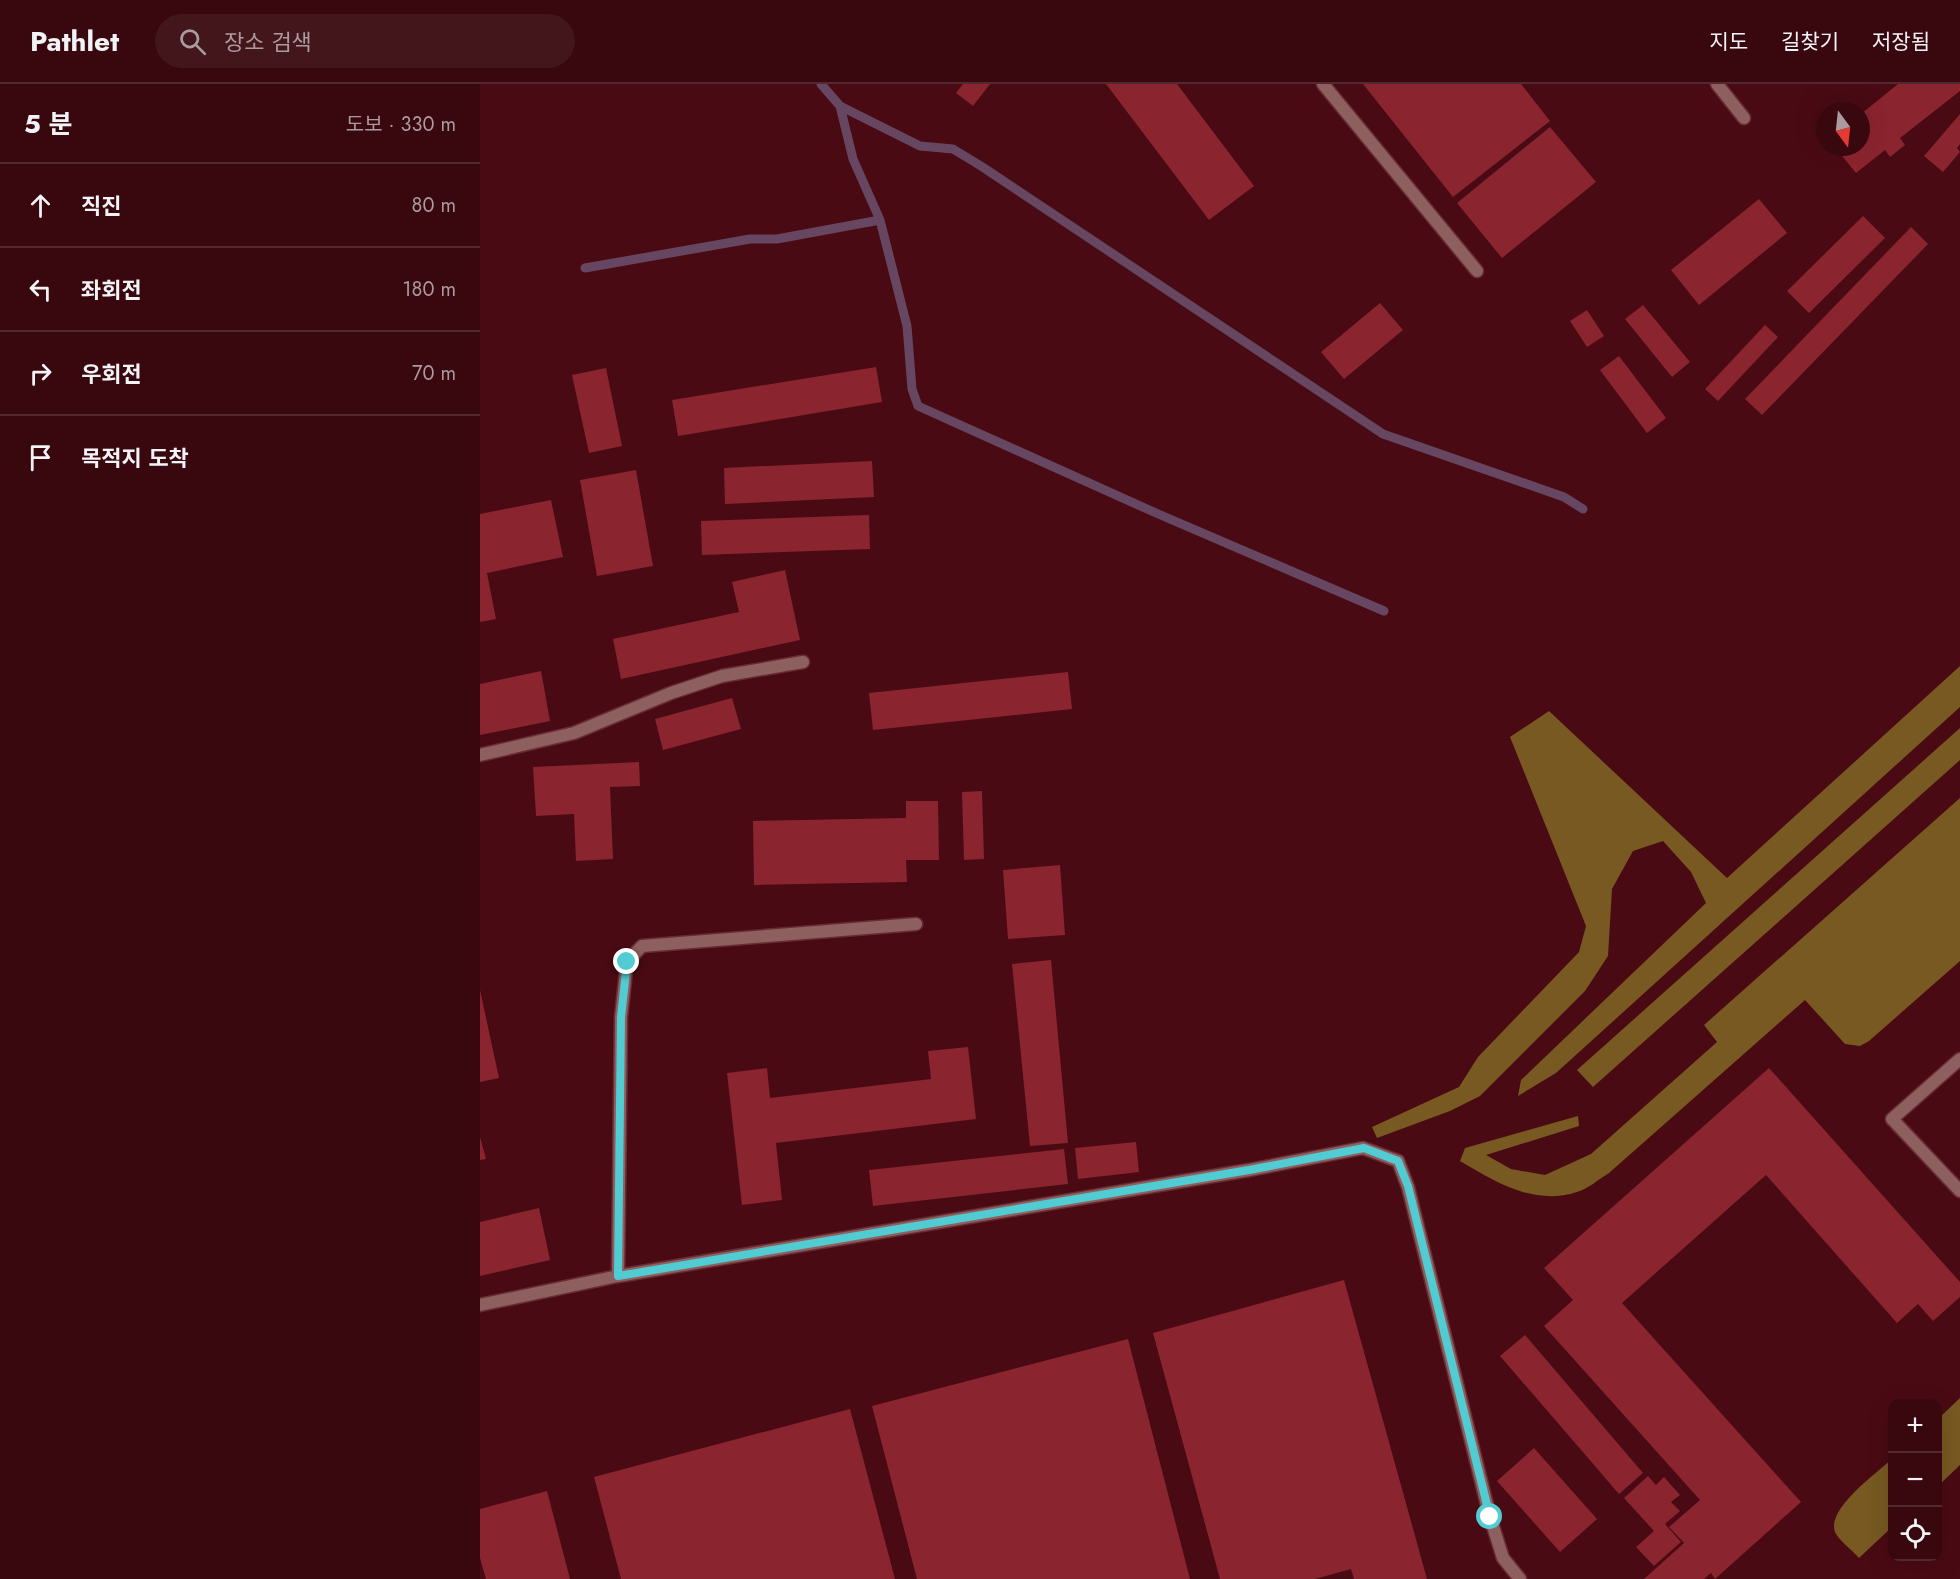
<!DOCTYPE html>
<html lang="ko">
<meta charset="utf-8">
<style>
body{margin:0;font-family:Jost,"Noto Sans KR",sans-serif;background:#43161c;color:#f1f3f6}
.controls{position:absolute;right:18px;bottom:18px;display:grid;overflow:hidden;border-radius:12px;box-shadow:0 6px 24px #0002}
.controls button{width:54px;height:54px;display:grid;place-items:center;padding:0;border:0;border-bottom:2px solid #52292e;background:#38080e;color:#f1f3f6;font:30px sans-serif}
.compass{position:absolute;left:1336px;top:18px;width:54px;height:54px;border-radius:50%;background:#38080e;box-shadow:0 6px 24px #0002;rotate:165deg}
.stop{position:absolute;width:18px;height:18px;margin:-14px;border:4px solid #51ccd2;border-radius:50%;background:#fff}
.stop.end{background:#51ccd2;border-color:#fff;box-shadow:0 2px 6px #0008}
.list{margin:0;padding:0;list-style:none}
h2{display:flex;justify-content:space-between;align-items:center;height:78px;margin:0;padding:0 24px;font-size:26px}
h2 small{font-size:20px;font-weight:400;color:#ab9a9e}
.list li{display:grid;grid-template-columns:39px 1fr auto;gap:18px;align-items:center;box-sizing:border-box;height:84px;padding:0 24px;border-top:2px solid #52292e}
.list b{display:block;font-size:22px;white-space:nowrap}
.list em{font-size:20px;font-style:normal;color:#ab9a9e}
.icon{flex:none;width:33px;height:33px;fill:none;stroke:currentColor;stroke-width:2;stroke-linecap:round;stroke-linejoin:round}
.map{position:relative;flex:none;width:1480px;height:1495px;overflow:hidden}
header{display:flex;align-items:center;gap:36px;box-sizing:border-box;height:84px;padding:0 30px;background:#38080e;border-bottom:2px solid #52292e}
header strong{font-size:28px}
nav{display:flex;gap:33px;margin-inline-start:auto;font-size:21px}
.search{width:420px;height:54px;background:#43161c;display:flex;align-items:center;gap:15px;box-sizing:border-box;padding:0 21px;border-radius:33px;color:#ab9a9e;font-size:22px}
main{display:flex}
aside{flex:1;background:#38080e}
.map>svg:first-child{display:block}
</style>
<header>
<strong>Pathlet</strong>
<div class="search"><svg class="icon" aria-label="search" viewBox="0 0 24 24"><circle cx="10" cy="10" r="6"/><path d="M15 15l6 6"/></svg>장소 검색</div>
<nav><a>지도</a><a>길찾기</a><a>저장됨</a></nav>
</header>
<main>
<aside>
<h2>5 분<small>도보 · 330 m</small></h2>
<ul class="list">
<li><svg class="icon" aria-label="ahead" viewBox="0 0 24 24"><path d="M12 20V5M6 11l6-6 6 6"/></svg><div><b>직진</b></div><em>80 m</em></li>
<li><svg class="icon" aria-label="left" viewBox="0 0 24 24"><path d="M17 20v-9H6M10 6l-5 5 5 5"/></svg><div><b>좌회전</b></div><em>180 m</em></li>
<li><svg class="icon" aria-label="right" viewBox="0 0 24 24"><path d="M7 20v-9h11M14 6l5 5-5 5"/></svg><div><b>우회전</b></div><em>70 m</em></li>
<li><svg class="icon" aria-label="arrive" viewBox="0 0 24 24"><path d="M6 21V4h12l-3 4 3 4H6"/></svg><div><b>목적지 도착</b></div></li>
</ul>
</aside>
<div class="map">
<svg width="1480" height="1495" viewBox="0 0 1480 1495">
<rect width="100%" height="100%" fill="#4a0a13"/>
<!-- forest -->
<path fill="#775921" d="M1480,582V623L1076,989L1038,1012L1041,996L1226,819L1211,788L1183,757L1153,767L1132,805L1128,872L1105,907L1000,1012L970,1027L897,1054L892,1043L979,1003L998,973L1099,868L1106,842L1030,653L1069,627L1247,794Z
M1480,644V676L1113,1003L1097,986Z
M1480,714V877L1389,957L1380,962L1365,960L1325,916L1129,1089C1119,1095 1108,1105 1097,1108C1053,1122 1016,1098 980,1077L985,1064L1098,1032L1099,1042L1006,1071L1031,1085L1065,1091L1111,1070L1237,958L1224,941Z
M1480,1314V1381L1458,1402V1335Z
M1412,1375V1443L1379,1474C1372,1466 1361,1458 1356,1450C1343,1427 1397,1389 1412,1375Z"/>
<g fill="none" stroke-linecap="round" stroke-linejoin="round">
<!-- stream -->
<path stroke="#674662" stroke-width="9" d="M341,0L360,22L440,62L473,65L501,82L903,350L1084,413L1103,425
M360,22L373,75L400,136L427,242L432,305L438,322L676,429L904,527
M105,184L270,155H297L400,136"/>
</g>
<!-- building -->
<path fill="#8a242f" d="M483,0H510L493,22L476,9Z
M626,0H697L774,102L729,136Z
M883,0H1041L1070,37L973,113Z
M1418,0H1480V7L1420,54L1425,61L1410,73L1405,66L1376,89L1355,63H1381V30Z
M1480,30V60L1477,64L1480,68L1463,88L1444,72Z
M1070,43L1116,98L1022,174L977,119Z
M1279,115L1307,149L1219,221L1191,186Z
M1383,132L1405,154L1329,229L1307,207Z
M1431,143L1448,160L1282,331L1265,315Z
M900,219L923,246L864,295L841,268Z
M1163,221L1210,278L1192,293L1145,235Z
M1107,226L1124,252L1107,263L1090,237Z
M1285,241L1298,253L1238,317L1225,305Z
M1139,272L1186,334L1167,349L1120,286Z
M396,283L402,318L198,352L192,316Z
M126,284L142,362L109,369L92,291Z
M392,377L394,413L245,420L244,384Z
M156,386L173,482L117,492L100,396Z
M71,416L83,473L7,489L16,535L0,538V430Z
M389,431L390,465L222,471L221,437Z
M305,486L320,556L141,595L133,555L259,528L252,498Z
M61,587L70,637L0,651V600Z
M588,588L592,625L393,646L389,609Z
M252,614L261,645L183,666L175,635Z
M159,678L160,702L130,703L133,775L96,777L94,730L56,732L53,683Z
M502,707L504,775L484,776L482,708Z
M426,717H458L459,776H426L427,798L274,801L273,737L426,734Z
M580,781L585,851L528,855L523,786Z
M571,876L588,1059L550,1062L532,880Z
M0,906L19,994L0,998Z
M488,963L496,1035L296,1059L302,1116L262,1121L247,989L287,984L290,1014L451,995L448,967Z
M1289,984L1480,1198V1213L1453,1237L1438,1220L1417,1239L1286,1091L1142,1219L1321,1418L1235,1495L1231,1489L1224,1495H1164L1204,1459L1189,1443L1220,1416L1064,1242L1093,1216L1064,1184Z
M0,1053L6,1075L0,1076Z
M656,1058L659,1088L598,1095L595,1064Z
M584,1065L588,1100L393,1122L389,1086Z
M59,1124L70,1176L0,1192V1138Z
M864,1196L947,1495H874L871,1485L835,1495H740L673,1249Z
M1045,1251L1163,1389L1139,1410L1020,1272Z
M648,1255L710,1495H437L392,1322Z
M370,1325L415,1495H141L114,1393Z
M1054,1364L1117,1435L1080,1468L1017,1397Z
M1168,1392L1176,1401L1184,1393L1200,1411L1191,1418L1200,1427L1185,1440L1201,1458L1174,1482L1156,1463L1174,1447L1144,1414Z
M67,1407L90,1495H6L0,1474V1425Z"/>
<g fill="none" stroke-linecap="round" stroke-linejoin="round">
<!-- service casing -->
<g stroke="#672c33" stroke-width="15">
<path id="service" d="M843,0L997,187
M1237,0L1264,34
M1480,975L1412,1035L1480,1107"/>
</g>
<!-- minor casing -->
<g stroke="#672c33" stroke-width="15">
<path id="minor" d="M0,671L94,649L191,609L242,592L323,578
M918,1077L928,1103L1010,1433L1023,1474L1040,1495
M138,1192L141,933L147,878L162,862L436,840"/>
</g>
<!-- tertiary casing -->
<g stroke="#672c33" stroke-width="15">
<path id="tertiary" d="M0,1221L138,1192L769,1086L883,1064L918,1077"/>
</g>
<!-- service -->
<use href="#service" stroke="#8e5f5f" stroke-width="12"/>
<!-- minor -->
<use href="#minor" stroke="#8e5f5f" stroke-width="12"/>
<!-- tertiary -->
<use href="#tertiary" stroke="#8e5f5f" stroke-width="12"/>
</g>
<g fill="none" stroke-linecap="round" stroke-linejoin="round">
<!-- route -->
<path stroke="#51ccd2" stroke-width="8" d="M147,878L141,933L138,1192L769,1086L884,1064L918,1077L928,1102L1010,1433"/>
</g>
</svg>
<div class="controls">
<button>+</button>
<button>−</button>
<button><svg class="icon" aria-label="locate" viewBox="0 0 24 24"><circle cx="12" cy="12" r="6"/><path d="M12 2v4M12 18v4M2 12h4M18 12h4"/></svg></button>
</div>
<svg class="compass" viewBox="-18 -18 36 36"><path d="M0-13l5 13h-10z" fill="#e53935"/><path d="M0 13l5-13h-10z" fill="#ab9a9e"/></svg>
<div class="stop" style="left:1010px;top:1433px"></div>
<div class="stop end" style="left:147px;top:878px"></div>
</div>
</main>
